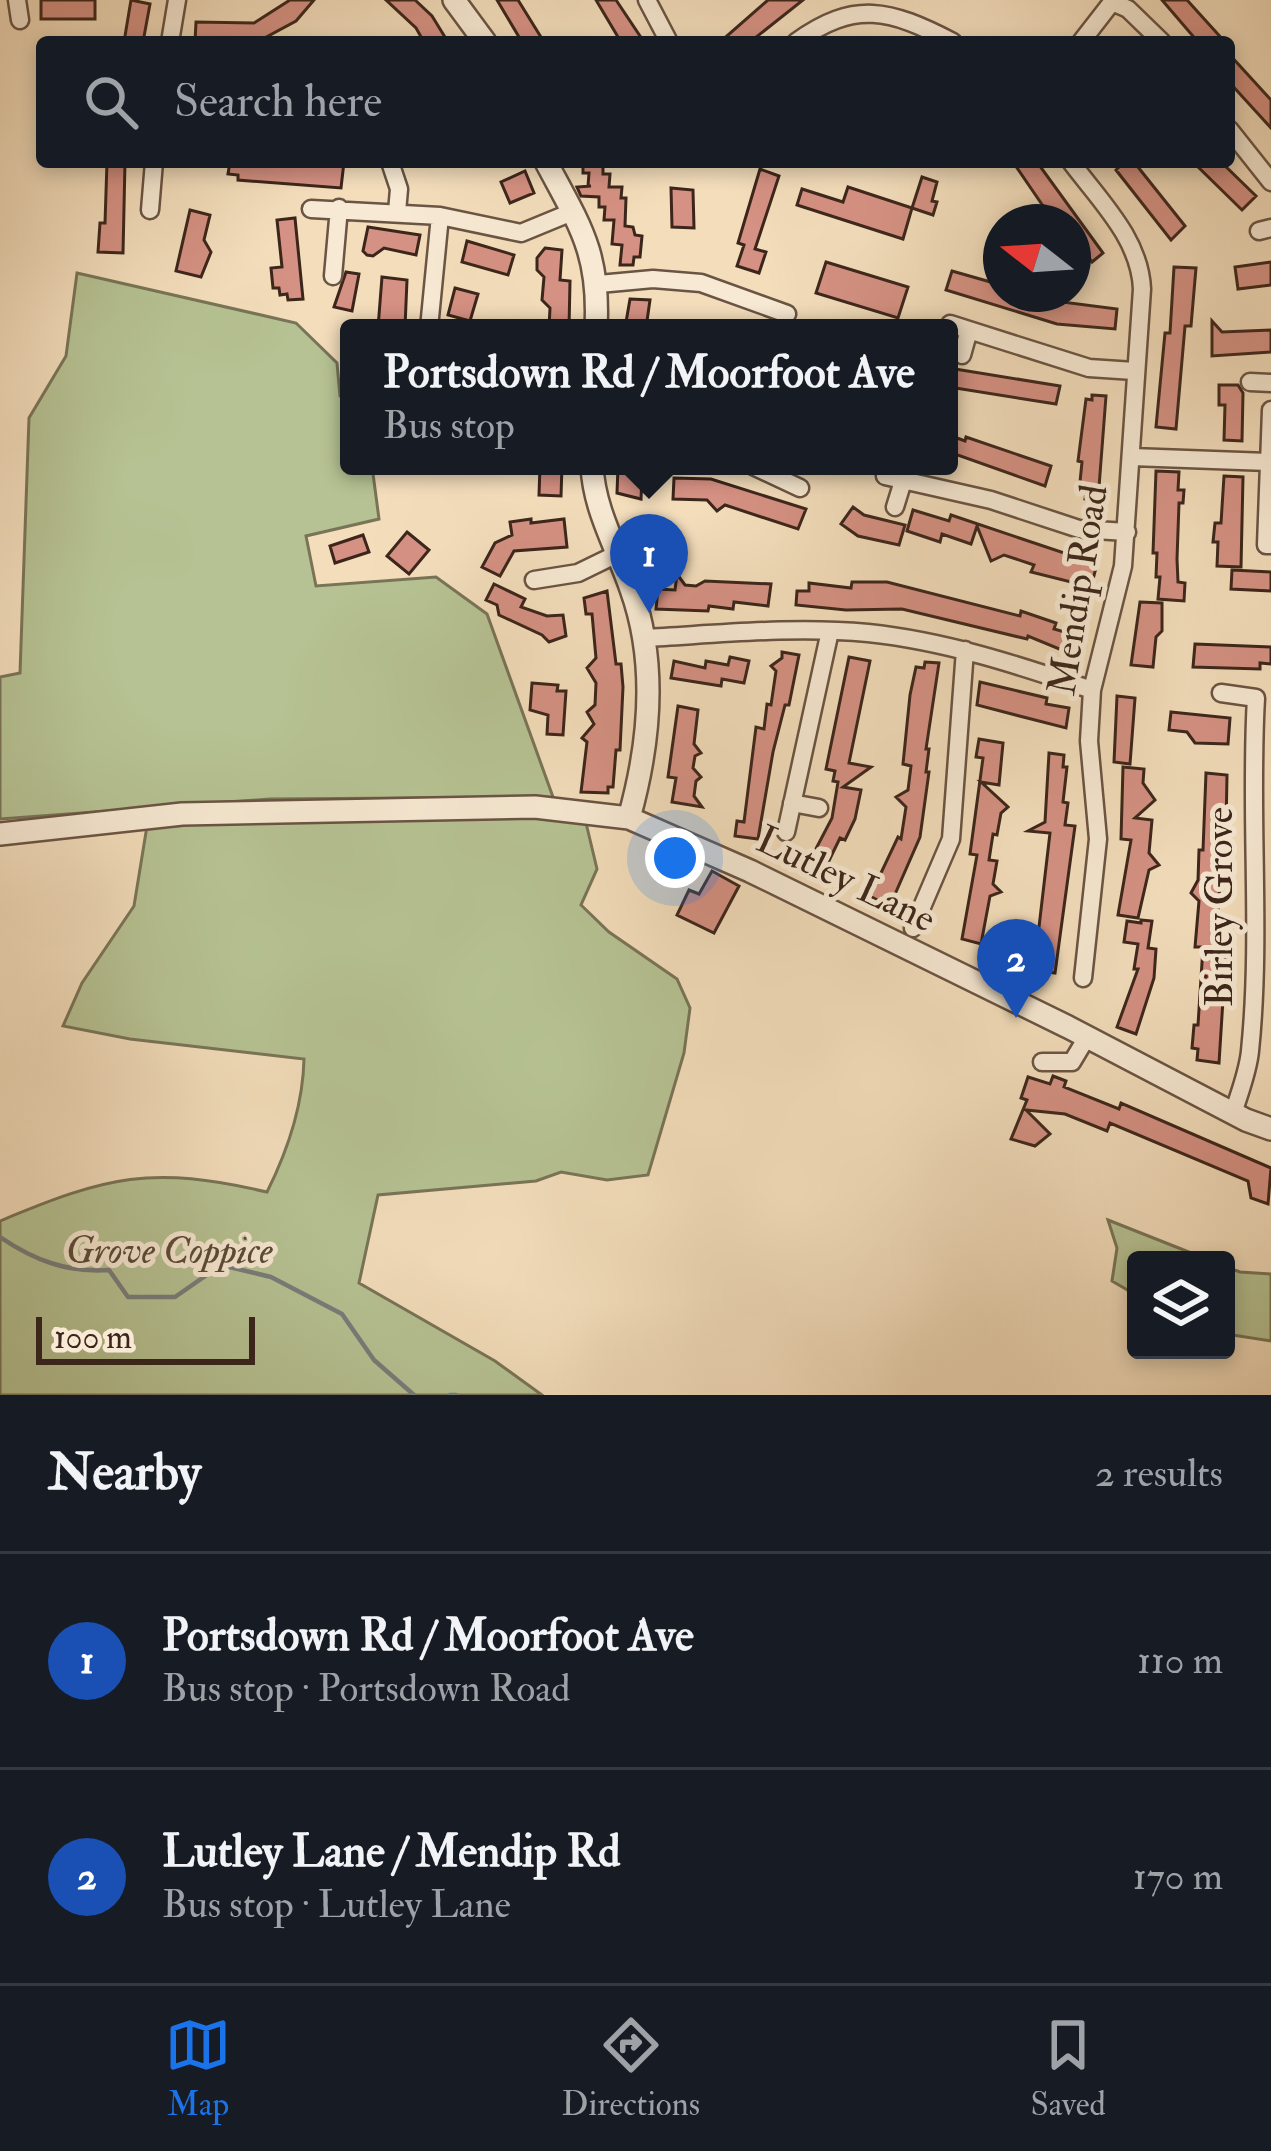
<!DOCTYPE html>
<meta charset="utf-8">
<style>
body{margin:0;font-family:"IM FELL Double Pica",serif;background:#242831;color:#f1f3f6}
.controls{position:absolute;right:36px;bottom:36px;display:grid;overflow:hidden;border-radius:12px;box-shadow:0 6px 18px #0003}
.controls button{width:108px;height:108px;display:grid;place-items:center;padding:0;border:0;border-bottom:3px solid #363941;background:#171b24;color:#f1f3f6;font:60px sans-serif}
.compass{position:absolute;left:983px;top:204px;width:108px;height:108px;border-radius:50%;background:#171b24;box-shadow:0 6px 18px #0003;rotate:287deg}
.scale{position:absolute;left:36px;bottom:30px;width:219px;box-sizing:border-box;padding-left:12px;border:6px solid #3c261b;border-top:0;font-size:33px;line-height:42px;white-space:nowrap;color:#3c261b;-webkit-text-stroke:9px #f7e9d3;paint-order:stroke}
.you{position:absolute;left:675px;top:858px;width:42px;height:42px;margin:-30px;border:9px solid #fff;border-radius:50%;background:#1a73e8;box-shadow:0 0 0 18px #1a73e833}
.badge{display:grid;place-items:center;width:78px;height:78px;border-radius:50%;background:#1a73e8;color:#fff;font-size:39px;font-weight:700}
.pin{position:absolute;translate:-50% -99px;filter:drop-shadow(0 3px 6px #0008)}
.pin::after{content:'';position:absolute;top:63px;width:42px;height:36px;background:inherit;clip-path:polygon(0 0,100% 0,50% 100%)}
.popup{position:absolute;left:340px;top:319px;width:618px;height:156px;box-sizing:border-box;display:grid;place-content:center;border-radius:12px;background:#171b24;filter:drop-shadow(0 3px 9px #0005);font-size:39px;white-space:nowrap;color:#9ea1a6}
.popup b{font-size:45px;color:#f1f3f6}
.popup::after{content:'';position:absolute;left:50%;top:100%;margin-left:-24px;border:24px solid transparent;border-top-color:#171b24}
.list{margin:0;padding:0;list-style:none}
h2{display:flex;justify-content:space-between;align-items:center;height:156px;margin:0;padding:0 48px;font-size:51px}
h2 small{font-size:39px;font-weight:400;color:#9ea1a6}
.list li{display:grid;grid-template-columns:78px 1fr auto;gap:36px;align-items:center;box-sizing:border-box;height:216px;padding:0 48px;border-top:3px solid #363941}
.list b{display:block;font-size:45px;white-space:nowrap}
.list p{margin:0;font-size:39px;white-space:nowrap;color:#9ea1a6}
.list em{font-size:39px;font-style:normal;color:#9ea1a6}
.icon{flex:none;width:66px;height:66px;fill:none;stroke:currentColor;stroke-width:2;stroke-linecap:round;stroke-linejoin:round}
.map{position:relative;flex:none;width:1271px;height:1395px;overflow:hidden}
.search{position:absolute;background:#171b24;box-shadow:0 6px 18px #0003;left:36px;right:36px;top:36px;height:132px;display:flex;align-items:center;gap:30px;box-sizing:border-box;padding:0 42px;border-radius:12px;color:#9ea1a6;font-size:45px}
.sheet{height:588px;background:#171b24}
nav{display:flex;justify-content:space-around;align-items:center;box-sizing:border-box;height:168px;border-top:3px solid #363941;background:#171b24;font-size:33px;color:#9ea1a6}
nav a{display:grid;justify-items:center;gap:6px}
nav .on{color:#1a73e8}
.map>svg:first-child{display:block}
</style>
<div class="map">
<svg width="1271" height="1395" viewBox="0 0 1271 1395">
<rect width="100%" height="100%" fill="#f3ddbb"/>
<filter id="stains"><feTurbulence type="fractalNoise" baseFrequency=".00167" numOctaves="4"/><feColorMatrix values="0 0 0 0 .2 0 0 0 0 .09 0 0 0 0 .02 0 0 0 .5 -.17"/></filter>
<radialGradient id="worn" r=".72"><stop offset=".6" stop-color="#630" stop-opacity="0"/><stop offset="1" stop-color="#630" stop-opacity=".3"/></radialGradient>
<!-- green -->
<path fill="#b6c293" stroke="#797457" stroke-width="3" d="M77,273L296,323L337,363L340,396L349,399V466H372L379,519L306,536L316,586L436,577L487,614L553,797L270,799L0,819V677L20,673L29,418L66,356Z
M531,811L586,823L597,869L581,905L609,932L677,979L690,1008L684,1053L648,1175L607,1180L561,1172L536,1181L378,1195L359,1283L495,1361L542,1395H0V1221C108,1176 150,1165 267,1192C287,1152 303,1105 304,1059L130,1039L63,1026L82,983L134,906L147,826L329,815Z
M1108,1220L1209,1260H1136V1295L1112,1281L1117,1248Z
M1226,1267L1240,1272L1271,1274V1341L1226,1334Z"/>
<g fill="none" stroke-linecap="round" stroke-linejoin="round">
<!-- stream -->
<path stroke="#797e7c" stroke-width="4.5" d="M0,1237C34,1260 67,1273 109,1270L128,1297H175L221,1265L271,1277L342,1314L374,1360L414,1395
M450,1395H456"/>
</g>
<!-- building -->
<path fill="#d59183" stroke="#3c261b" stroke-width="3" d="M41,0H95V19H41Z
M131,0L150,4L143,42H124Z
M290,0H314L296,21L257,42H195L196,22L254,23Z
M386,0H415L432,16L448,42H424L416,28Z
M497,0H518L544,42H522Z
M596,0H616L644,42H621Z
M768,0H803L750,42H720Z
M1162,0H1187L1225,42H1198Z
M1229,54L1271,100V128L1229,82Z
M107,162H125L123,253L98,252L100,223H105Z
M230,162H344L341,188L238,180V175L228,174Z
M583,162H603V174H610L609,187H622L621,198H626L625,226L633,227L635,235L642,236L640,257H634L633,265H620L622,245L612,244L614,220H604L605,207H599V197L581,196L577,187L591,186H588L589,173H583Z
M1013,162H1037L1103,253L1092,262L1089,258L1084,262L1073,248V222H1054Z
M1124,162H1134L1185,226L1171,240L1116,170Z
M1193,162H1221L1256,196L1242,210Z
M760,169L779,176L755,249L766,252L759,273L737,266L744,245L738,243Z
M525,171L534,193L510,203L501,182Z
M922,177L937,182L932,201L937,202L933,215L912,208Z
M848,187L912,208L903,239L797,205L802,189L843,202Z
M671,188L693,190L694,228L672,227Z
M190,210L210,215L204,240L211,252L201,277L176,271Z
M295,218L303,299L288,300L287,294L280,295L279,288H273L271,268L282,267L277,220Z
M368,227L420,235L416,255L384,248L373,256L367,255L363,251Z
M467,241L514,255L508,275L462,262Z
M545,248L562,250L560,280L570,281L569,328H549L550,308L542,300L544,277L537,270V258Z
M826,262L908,287L898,318L816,293Z
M1271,262V285L1238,289L1235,267Z
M1174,267L1196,268L1191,326H1185L1176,429L1156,427L1165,333H1170Z
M952,271L1001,285V294L1117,309L1115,329L1057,324L946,290Z
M346,272L359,274L352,311L334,307Z
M382,277L407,280L405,327L378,328Z
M455,288L478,294L470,321L448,315Z
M630,299L650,300L646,328H625Z
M1212,321L1222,332L1271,330V352L1212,356Z
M949,368L1060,386L1056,404L949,387Z
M1219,385H1238L1243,393L1242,441L1224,440L1225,405H1219Z
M1092,395L1106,396L1098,500L1085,499L1086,492H1079L1082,462L1078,461L1086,399L1092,400Z
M949,435L965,441L966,437L1051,466L1045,486L949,452Z
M540,466H562L561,496L539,495Z
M618,467H636L635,477H642L641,499L617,493Z
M1156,471L1179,472L1178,490H1184L1183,503H1179L1177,559L1178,582L1185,583L1184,601L1158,599L1160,577H1156L1157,553H1153Z
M1224,476L1243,477L1241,567L1217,566L1218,542H1213L1215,523H1221Z
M674,478L711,479L806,509L798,529L725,505L717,511L707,500L673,499Z
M853,507L864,515L905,525L899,545L858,536L841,524Z
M913,510L949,521L951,515L1097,564L1091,587L1031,572L1034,565L1004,555L991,561L977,526L971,544L942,534L940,542L907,531Z
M531,519V523L564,519L567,547L514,551L500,576L482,567L495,543L512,535L510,522Z
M638,520L662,521L660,543H670L669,562L648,561L649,539L637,538Z
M407,532L429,550L409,574L387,556Z
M363,535L369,552L335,563L330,546Z
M1232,570L1271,572V591L1231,589Z
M677,574L685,585L696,586L705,581L771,584L768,606L734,602L733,609L709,606L708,611L656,609L658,589L675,590Z
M852,582H887L1020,616L1021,611L1056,623L1054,629L1075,635L1069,653L1028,636L1027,639L902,609L846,610L796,605L797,591H809V583L851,588Z
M494,584L525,599L521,607L547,616L563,615L566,636L549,642L542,635L499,615L497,605L486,600Z
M607,591L616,664H621L623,687L620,750H616L613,787H608V793L581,792L587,742L582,738L594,724L587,712L595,705L596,683L587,668L596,658L592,614H586L584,598Z
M1140,602L1162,603V631L1156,637L1153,667L1131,665Z
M1195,644L1271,647V664L1260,663V669L1193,667Z
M782,652L799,655L789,705H785L773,752L758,839L735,836L737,821L744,822L756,727L764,729L767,704L771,705L776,671L771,666L782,658Z
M730,657L749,661L744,683L722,679L721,686L671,678L674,661L705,668L706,661L728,665Z
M849,657L870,661L849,763L871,767L843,787L861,790L855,819L845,840L840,838L825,869L809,862L832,818L838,782L833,781L835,771L826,769Z
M925,662L939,663L926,749H929L926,772H929L920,837L892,901L884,897L881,902L870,896L898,837L901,839L906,807L896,797L908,790L911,766L903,764L910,695L916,667L924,668Z
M980,682L1047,698L1046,704L1069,708L1066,728L977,705Z
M532,683L558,685L557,691H566L563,735L547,734L548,715L530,710Z
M1117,696L1135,698L1130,764L1114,762Z
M678,706L698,710L694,744L701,753L695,756L693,768L701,777L696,781L694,796L702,807L672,802L676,778L668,777Z
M1171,712L1230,718L1228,744L1195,743L1187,732L1169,730Z
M979,739L1003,743L999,785L981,782L1008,807L1001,813L997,835L993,834L989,860L997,861L993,884L1001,892L990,896L981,944L962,939L977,855L970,854L983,758L976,757Z
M1049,753L1064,755L1063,767H1067L1063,802L1068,803L1065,825L1075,826L1055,973L1040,971L1042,961H1035L1050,833L1028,831L1045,822Z
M1123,767L1144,769L1143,783L1155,800L1135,818L1152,820L1149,853L1159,865L1149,870L1138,918L1118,915L1131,840L1121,839Z
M1206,773L1227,775L1225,882H1220L1217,924L1218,934L1226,935V952L1219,1063L1197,1060L1198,1049L1192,1048L1194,1025H1198L1203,947H1195L1199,901L1191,893L1198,880L1199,850H1203Z
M712,871L739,886L714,933L677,915L689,890L699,894Z
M1141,920L1152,921L1148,948L1156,949L1154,978L1136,1034L1117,1027L1138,969H1134L1138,944L1124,942L1127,921L1141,923Z
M1053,1076L1066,1081L1064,1087L1119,1109L1121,1103L1271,1168L1268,1204L1251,1198L1248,1181L1110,1123L1107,1131L1065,1114L1026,1110L1050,1134L1035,1146L1011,1139L1027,1100L1021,1098L1028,1077L1050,1084Z"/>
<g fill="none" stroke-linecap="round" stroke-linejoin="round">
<!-- minor casing -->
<g stroke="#6a5443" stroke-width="21">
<path id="minor" d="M17,0L20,20
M647,0L669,42
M170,42L177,0
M796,42C855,0 889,9 953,42
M1081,42L1112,2L1128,9L1162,42
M1229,129L1271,182
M390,162L399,189L397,212
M1071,162C1100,201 1140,239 1142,289L1123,566L1092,690L1089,741L1098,839L1083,978
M311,209L440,216L521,233L572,212
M150,210L154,162
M1259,231L1271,228
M333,276L339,208
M599,284L653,279L701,283L787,314
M950,324L1089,368L1134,371
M429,328L440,216
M962,355L969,330
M1250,382L1271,383
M1271,410L1266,545H1271
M1132,457L1268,462
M753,466L800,488
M885,476L991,500L1079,529L1127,532
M895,507L903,481
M534,580L578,573L617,554
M645,638C719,634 794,626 868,633C945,641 1018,665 1092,690
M1221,693L1256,698C1249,815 1262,934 1250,1051C1248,1072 1239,1094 1233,1114
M792,803L819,808
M786,832L830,631
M913,928L951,839L965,650
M1042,1062H1072L1087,1037"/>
</g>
<!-- tertiary casing -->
<g stroke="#6a5443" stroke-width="26">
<path id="tertiary" d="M454,0L485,42
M546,162C580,226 600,253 596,328
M592,466C594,510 617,548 631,589C658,664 650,743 629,818
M0,834L182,814L535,807L629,818L750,871L1068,1027L1246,1120L1271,1129"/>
</g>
<!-- minor -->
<use href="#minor" stroke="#f7e9d3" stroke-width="16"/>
<!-- tertiary -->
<use href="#tertiary" stroke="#f7e9d3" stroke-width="21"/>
</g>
<g text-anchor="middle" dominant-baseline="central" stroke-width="10" stroke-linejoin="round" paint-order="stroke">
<!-- street labels -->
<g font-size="39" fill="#3c261b" stroke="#f7e9d3">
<text transform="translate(1078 590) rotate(-81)">Mendip Road</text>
<text transform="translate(846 879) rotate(26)">Lutley Lane</text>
<text transform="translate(1219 907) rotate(-90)">Birley Grove</text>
</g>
<!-- park labels -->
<g font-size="39" font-style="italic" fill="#5a4d39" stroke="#f7e9d3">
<text x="169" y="1250">Grove Coppice</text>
</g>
</g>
<rect width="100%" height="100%" filter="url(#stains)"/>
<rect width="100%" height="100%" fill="url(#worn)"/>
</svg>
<div class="controls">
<button><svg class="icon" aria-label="layers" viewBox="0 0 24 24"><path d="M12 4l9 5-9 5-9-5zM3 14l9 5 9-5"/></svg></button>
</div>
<svg class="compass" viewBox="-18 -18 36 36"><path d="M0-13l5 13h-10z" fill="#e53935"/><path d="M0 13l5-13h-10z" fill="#9ea1a6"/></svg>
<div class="scale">100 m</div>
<div class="you"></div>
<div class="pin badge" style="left:649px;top:613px;background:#1a4fb4">1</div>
<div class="popup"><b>Portsdown Rd / Moorfoot Ave</b>Bus stop</div>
<div class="pin badge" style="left:1016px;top:1018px;background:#1a4fb4">2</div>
<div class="search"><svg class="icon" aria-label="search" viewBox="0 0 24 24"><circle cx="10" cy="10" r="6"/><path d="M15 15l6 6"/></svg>Search here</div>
</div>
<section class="sheet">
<h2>Nearby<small>2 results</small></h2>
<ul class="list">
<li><span class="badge" style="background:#1a4fb4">1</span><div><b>Portsdown Rd / Moorfoot Ave</b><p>Bus stop · Portsdown Road</p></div><em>110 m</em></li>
<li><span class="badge" style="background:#1a4fb4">2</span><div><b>Lutley Lane / Mendip Rd</b><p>Bus stop · Lutley Lane</p></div><em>170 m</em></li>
</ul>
</section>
<nav>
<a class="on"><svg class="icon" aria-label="map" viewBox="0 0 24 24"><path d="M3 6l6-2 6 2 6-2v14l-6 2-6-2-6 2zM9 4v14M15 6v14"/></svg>Map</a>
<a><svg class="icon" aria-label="directions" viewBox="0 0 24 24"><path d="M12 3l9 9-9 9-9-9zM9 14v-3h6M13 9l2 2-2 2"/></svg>Directions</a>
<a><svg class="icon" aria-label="saved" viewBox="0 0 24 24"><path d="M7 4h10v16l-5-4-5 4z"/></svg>Saved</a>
</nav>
